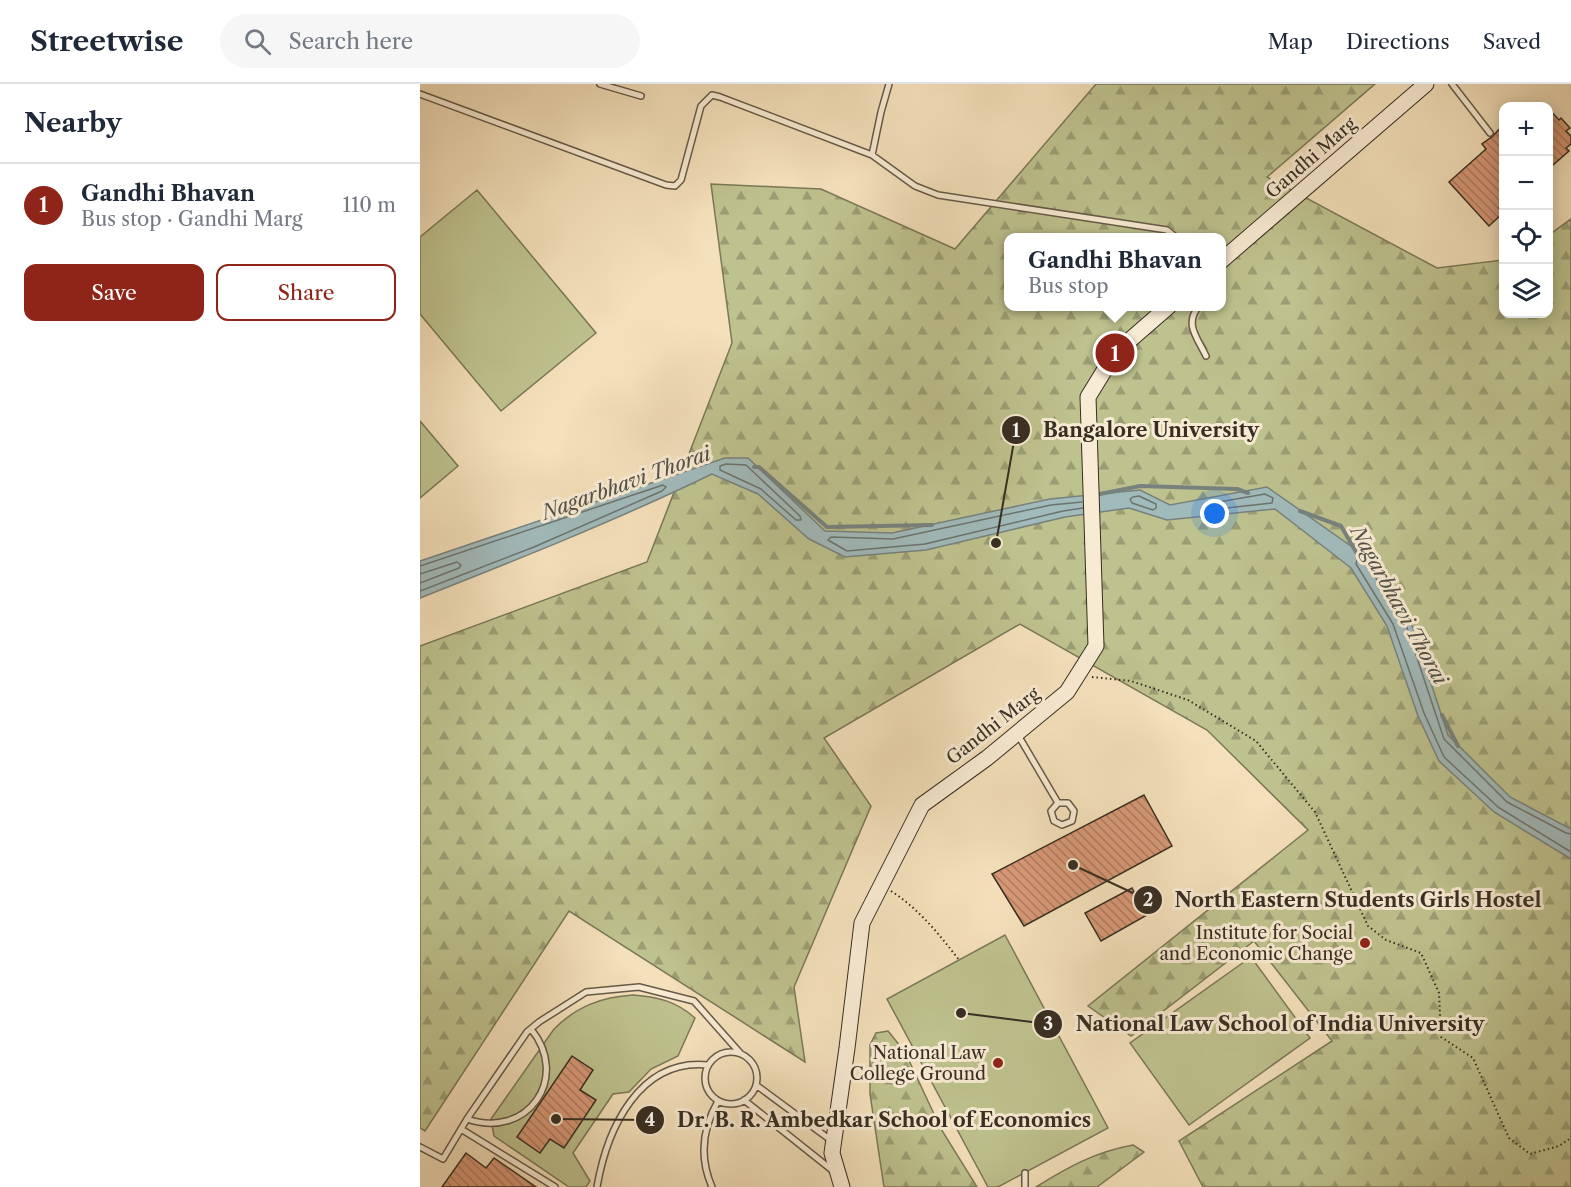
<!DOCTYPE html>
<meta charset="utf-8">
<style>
body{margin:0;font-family:"Libre Caslon Text",serif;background:#f6f6f7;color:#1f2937}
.controls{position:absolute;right:18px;top:18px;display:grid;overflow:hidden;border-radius:12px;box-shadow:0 3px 15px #0003}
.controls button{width:54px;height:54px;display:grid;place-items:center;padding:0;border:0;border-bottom:2px solid #e0e1e3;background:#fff;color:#1f2937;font:30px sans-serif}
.you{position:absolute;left:795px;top:430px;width:21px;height:21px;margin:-15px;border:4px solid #fff;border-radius:50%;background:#1a73e8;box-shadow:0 0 0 9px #1a73e833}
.badge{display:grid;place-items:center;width:39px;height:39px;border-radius:50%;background:#8f2418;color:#fff;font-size:20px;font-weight:700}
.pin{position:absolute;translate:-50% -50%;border:3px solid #fff;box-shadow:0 2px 6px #0006}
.popup{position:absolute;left:584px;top:149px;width:222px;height:78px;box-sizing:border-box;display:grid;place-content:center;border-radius:12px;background:#fff;filter:drop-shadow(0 2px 4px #0005);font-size:20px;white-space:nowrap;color:#747a83}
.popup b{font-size:22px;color:#1f2937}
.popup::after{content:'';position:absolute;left:50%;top:100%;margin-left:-12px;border:12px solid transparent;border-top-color:#fff}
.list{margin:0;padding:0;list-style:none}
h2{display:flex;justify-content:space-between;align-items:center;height:78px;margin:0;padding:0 24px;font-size:26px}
h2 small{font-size:20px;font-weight:400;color:#747a83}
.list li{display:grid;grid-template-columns:39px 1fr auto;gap:18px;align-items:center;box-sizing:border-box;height:84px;padding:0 24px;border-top:2px solid #e0e1e3}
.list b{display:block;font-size:22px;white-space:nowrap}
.list p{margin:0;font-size:20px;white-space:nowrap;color:#747a83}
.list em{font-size:20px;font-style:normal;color:#747a83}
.actions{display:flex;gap:12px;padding:18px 24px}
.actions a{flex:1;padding:14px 0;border:2px solid #8f2418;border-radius:12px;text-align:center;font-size:21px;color:#8f2418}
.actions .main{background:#8f2418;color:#fff}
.icon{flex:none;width:33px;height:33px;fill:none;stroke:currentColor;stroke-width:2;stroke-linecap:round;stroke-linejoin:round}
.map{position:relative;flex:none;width:1151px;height:1103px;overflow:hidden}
header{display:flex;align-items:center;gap:36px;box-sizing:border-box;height:84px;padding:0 30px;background:#fff;border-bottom:2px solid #e0e1e3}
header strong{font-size:28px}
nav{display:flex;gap:33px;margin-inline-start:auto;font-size:21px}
.search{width:420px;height:54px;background:#f6f6f7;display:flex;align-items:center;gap:15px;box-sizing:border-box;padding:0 21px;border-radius:33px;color:#747a83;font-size:22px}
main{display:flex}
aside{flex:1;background:#fff}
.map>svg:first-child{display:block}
</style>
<header>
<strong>Streetwise</strong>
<div class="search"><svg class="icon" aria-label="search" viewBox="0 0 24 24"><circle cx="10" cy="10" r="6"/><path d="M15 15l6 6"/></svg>Search here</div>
<nav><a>Map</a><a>Directions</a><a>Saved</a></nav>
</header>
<main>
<aside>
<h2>Nearby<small></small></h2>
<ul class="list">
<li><span class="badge">1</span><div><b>Gandhi Bhavan</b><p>Bus stop · Gandhi Marg</p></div><em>110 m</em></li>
</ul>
<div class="actions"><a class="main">Save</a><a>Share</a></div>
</aside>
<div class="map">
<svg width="1151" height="1103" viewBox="0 0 1151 1103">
<defs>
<pattern id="forest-firs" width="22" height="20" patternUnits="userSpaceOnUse" patternTransform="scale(1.5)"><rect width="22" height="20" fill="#bec28e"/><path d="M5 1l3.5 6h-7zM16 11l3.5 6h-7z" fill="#9b9e74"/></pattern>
<pattern id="building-back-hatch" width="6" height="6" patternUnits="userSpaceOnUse" patternTransform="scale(1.5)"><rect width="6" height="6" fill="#d79876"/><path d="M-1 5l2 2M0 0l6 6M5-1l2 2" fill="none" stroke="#af7c60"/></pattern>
</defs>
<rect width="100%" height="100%" fill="#f4e0bb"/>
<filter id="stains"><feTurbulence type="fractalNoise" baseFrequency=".00333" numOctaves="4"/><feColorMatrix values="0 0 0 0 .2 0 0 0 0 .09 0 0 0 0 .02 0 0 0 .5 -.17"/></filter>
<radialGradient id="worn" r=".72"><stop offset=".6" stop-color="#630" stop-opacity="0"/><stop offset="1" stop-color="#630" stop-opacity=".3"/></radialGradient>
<!-- forest -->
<path fill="url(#forest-firs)" stroke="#7a7858" stroke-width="1.5" fill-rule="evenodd" d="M676,0H955L847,93L1017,184L1083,176L1084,230H1128L1129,151L1151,135V1103H783L759,1057L912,957L834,857L711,952L668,922L888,746L787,646L600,540L404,654L451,722L374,903L385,978L149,827L5,1047L0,1044V562L227,478L312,259L291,100L401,105L535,165ZM588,154H801V222H588Z
M468,947L485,968L521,1045L557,1103H464L450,1010V961L456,949Z
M713,1061L724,1068L677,1103H616C648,1083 675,1068 713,1061Z"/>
<!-- park -->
<path fill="#bec28e" stroke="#7a7858" stroke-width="1.5" d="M57,106L176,249L81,327L0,230V153Z
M0,337L38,382L0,414Z
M585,851L688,1044L578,1103H568L467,915Z
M831,873L890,954L769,1041L710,959Z
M213,911C238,913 256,917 275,934L258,972L231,985L209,1008L193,1010L153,1069L170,1097L166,1103H149L74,1052L71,1035L134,945C157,922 182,913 213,911Z"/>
<!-- water -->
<path fill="#a1babb" stroke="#77827e" stroke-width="1.5" d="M305,374H328L405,447L472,449L630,415L720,406L750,421L847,403L948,474L987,526L1028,651L1090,713L1151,745V775L1074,728L1019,677L998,632L967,542L931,484L855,425L747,436L709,424L645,433L506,466L425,473L389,455L338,410L292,390C197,436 99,475 0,514V477Z"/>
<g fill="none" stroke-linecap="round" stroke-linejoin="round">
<!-- shore -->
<path stroke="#6c746e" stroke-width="1.5" d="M306,380L326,381L380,432L381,436H376L341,405L300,386V382Z
M845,410L853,414L852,419L788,426L785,423L787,420Z
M713,413L719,412L736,420V424L733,426L712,419L710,415Z
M662,418L631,421L473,455L411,453L408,456L427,467L505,460L643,427L663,424
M0,482L243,401L246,403L242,407L114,463L0,507
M0,490L37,478L41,481L39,484L0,499
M1151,750L1146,749L1087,718L1024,655L982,529L944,478L937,476L936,480L973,540L1004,629L1024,673L1078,723L1151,768"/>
<!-- stream -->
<path stroke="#77827e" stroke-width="4" d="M334,383H339L407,443L512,441
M675,411L720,402L817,405L828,409
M880,427L921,442L936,468
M1022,631L1038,662"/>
</g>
<!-- building -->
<path fill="url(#building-back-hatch)" stroke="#372e22" stroke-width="1.5" d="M1128,24L1139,36L1141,34L1150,44L1146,47L1151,52V60L1146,64L1149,67L1133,81L1128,76Z
M1083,41V121L1079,124L1083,129L1069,142L1029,98L1066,65L1062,60L1073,52Z
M724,711L752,762L604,842L572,790Z
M712,804L727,831L681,857L665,829Z
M152,972L173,986L160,1006L176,1016L144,1064L130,1055L120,1069L97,1053Z
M46,1069L66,1084L74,1074L116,1103H22Z"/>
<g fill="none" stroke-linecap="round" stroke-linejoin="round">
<!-- lane casing -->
<g stroke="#665a48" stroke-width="8">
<path id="lane" d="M180,0L221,12
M469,0L461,28L452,71L495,102L518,111L747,146L757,154
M1032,0L1070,49
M0,10L246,101L255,102L261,96L281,22L292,11L300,13L452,71
M801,200V201
M779,222C764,240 777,253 786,272
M598,651L638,719
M638,719H648L654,727L652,737L642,741L634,737L631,727Z
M285 994a26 26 0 1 1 52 0a26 26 0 1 1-52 0Z
M336,1001L412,1057
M324,1016L412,1086
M47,1035C107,1056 151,994 111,945
M41,1045L135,1103
M0,1063L23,1075L47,1035L107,948L119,938L166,908L219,903L274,917L321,970
M605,1089V1103
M177,1103C187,1045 219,974 288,981
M292,1103C279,1073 282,1045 298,1017"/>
</g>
<!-- secondary casing -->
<g stroke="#372e22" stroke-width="17">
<path id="secondary" d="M801,177L1006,0
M422,1103L412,1069L427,964L442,839L502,721L567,674L647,608L676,562L668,313L695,269L749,222"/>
</g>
<!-- path -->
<path stroke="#372e22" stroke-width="2" stroke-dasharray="1.5 3" stroke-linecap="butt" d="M672,593L711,597L768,616L836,657L895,728L948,842L966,856L1001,869L1019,909L1021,953L1053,974L1089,1054L1110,1070L1139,1062L1151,1054
M471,807C499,825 519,850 539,876"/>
<!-- lane -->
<use href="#lane" stroke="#f8ebd3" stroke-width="5"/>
<!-- secondary -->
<use href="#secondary" stroke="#f8ebd3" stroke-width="15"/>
</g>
<!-- markers -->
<g fill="#8f2418" stroke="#f8ebd3" stroke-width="2">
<circle cx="945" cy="859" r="6"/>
<circle cx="578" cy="979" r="6"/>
</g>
<g text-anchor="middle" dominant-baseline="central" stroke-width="6" stroke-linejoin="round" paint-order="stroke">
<!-- street labels -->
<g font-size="18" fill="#372e22" stroke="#f8ebd3">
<text transform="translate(891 74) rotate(-41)">Gandhi Marg</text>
<text transform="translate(573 642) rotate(-38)">Gandhi Marg</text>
</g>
<!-- poi labels -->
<g font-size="18" fill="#372e22" stroke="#f8ebd3" text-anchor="end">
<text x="933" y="849">Institute for Social<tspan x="933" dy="21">and Economic Change</tspan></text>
<text x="566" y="969">National Law<tspan x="566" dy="21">College Ground</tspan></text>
</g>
<!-- water labels -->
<g font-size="20" font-style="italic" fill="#525148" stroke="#f8ebd3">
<text transform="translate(206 399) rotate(-20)">Nagarbhavi Thorai</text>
<text transform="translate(979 521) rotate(61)">Nagarbhavi Thorai</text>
</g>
</g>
<!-- callouts -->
<path fill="none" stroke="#372e22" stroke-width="2" d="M576 459L596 346M653 781L728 816M541 929L628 940M136 1035L230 1036"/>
<g fill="#372e22" stroke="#f8ebd3" stroke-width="2">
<circle cx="576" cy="459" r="6"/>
<circle cx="653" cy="781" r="6"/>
<circle cx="541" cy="929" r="6"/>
<circle cx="136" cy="1035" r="6"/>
<circle cx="596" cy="346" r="15"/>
<circle cx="728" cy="816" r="15"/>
<circle cx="628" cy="940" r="15"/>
<circle cx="230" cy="1036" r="15"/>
</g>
<g font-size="18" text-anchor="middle" font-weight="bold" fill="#fff">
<text x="596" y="353">1</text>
<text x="728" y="822">2</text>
<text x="628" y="946">3</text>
<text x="230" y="1042">4</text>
</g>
<g font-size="20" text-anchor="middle" font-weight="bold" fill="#372e22" stroke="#f8ebd3" stroke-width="6" stroke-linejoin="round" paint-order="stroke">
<text x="731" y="353">Bangalore University</text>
<text x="938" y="823">North Eastern Students Girls Hostel</text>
<text x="860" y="947">National Law School of India University</text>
<text x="464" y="1043">Dr. B. R. Ambedkar School of Economics</text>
</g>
<rect width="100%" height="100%" filter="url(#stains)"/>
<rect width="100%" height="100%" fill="url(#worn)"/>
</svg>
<div class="controls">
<button>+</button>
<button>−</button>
<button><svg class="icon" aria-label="locate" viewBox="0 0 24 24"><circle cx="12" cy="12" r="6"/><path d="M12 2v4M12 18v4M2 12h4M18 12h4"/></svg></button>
<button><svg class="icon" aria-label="layers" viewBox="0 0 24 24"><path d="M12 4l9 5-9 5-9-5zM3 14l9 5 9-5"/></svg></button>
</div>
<div class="you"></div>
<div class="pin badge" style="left:695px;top:269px">1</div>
<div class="popup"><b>Gandhi Bhavan</b>Bus stop</div>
</div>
</main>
